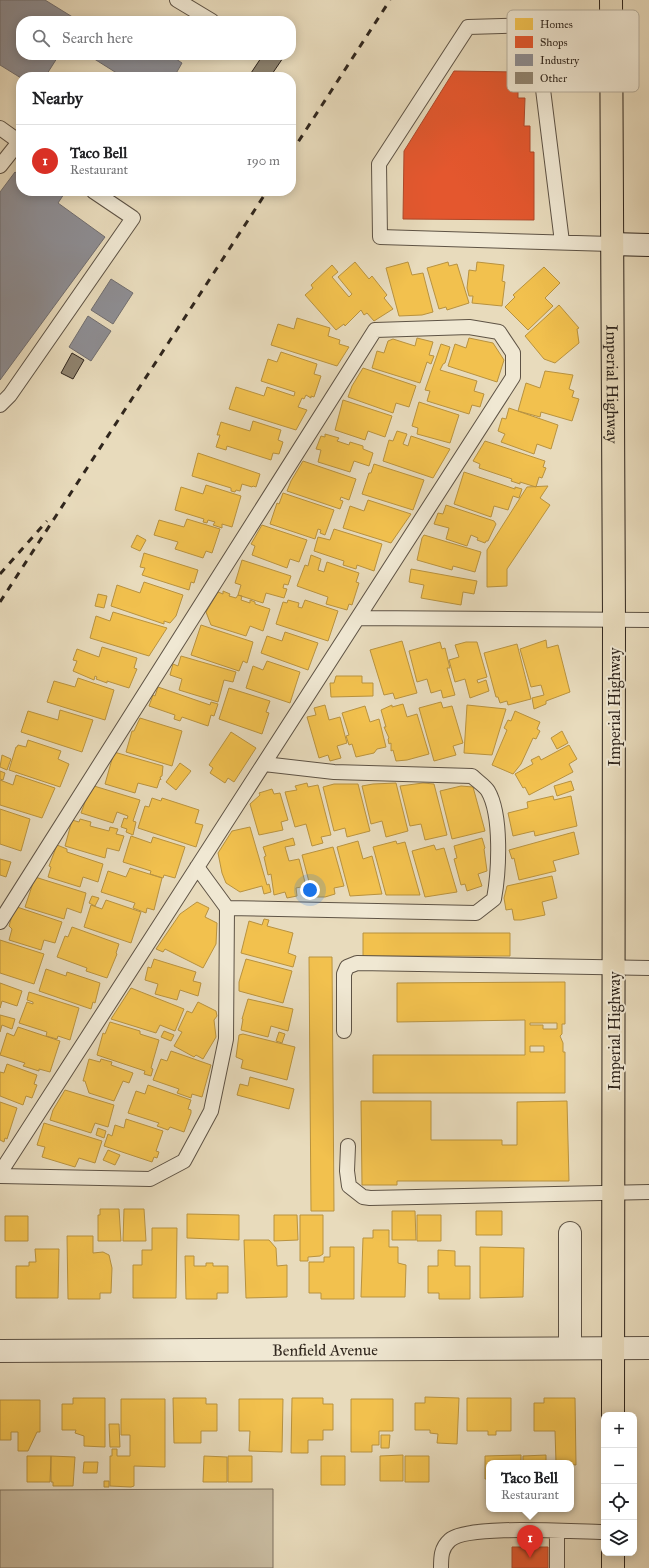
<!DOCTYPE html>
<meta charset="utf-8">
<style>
body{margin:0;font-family:"IM FELL Great Primer",serif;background:#f2f2f2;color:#202124}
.controls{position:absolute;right:12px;bottom:12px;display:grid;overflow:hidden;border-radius:8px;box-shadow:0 2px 10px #0003}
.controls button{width:36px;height:36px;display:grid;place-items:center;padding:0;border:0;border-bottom:1px solid #e0e0e0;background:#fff;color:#202124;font:20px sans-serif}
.you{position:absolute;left:310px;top:890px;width:14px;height:14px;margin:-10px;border:3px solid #fff;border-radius:50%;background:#1a73e8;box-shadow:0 0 0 6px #1a73e833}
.badge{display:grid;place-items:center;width:26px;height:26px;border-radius:50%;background:#d93025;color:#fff;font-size:13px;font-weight:700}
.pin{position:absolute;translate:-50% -33px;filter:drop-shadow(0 1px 2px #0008)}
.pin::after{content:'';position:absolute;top:21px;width:14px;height:12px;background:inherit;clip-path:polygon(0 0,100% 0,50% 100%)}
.popup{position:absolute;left:486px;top:1460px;width:88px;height:52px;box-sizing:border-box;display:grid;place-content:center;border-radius:8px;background:#fff;filter:drop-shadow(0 1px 3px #0005);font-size:13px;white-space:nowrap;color:#757577}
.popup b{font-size:15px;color:#202124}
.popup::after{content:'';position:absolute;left:50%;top:100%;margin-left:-8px;border:8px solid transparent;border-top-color:#fff}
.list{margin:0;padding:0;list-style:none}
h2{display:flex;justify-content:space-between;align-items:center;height:52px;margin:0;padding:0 16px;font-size:17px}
h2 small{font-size:13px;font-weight:400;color:#757577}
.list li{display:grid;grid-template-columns:26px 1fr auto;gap:12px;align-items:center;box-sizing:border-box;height:72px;padding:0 16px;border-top:1px solid #e0e0e0}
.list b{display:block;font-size:15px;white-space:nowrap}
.list p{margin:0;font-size:13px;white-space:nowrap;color:#757577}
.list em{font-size:13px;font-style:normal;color:#757577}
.icon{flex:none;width:22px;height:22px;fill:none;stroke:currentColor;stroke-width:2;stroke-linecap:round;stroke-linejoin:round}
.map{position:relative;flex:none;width:649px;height:1568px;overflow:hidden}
.search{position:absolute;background:#fff;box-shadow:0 2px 10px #0003;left:16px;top:16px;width:280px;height:44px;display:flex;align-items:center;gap:10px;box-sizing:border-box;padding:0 14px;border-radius:16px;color:#757577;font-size:15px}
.panel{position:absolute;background:#fff;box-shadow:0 2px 10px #0003;left:16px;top:72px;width:280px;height:124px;border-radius:16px}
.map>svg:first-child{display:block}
</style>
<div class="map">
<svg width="649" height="1568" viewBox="0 0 649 1568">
<rect width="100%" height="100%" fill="#e8dbbc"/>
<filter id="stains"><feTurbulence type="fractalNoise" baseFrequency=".005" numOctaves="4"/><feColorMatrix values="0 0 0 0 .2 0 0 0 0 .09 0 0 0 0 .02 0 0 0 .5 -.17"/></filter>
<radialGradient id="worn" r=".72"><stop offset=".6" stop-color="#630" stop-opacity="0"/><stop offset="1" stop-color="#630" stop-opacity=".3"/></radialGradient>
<!-- green -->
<path fill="#c9bca1" stroke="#7c715f" d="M273,1489V1568H0V1490Z"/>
<!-- homes -->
<path fill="#f2c14e" stroke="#b8923f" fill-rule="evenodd" d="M355,262L369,279L372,276L387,295L384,298L393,309L374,321L367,313L364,315L361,310L345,326L344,324L336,330L305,295L313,288L311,285L332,265L338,272L332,277L349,297L352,294L338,277Z
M408,262L412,275L423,273L433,312L422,315L399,316L386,268Z
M448,262L449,266L457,264L469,303L447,310L446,307L439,309L427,268Z
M477,262L504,265L502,281L505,282L502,306L472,303L473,296H469L467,288L469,270L476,271Z
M544,267L560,283L545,298L553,306L528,330L505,307L515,297L513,295Z
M559,305L579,328L577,329L579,343L555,363L544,359L525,336Z
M297,318L330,328L328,336L340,340L339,344L349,347L337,366L271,345L278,324L294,329Z
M417,338L433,342L429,355L434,356L431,364L427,362L420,383L372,368L377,351L384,353L388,341L393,339L415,346Z
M469,338L493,343L504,360L497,382L448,366L455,344L466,348Z
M441,344L450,347L445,363L443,364L440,370L477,381L474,391L484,394L480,407L472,405L469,414L427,401L430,391L425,390Z
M281,352L317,364L314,374L321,376L314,397L311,396V398L306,395L304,399L302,398L298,407L307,410L296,430L229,409L236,387L264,396L267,387L294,396L295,392L261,381L268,359L277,362Z
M363,368L416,386L409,407L396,403L393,413L348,397L352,386Z
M545,371L573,375L569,389L574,391L572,397L579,399L572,421L541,412L540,417L518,411L526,383L540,388Z
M343,400L392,416L385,437L368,431L365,440L335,430Z
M419,402L459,415L450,443L417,434L418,428L412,426Z
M509,408L558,425L551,449L537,444L534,454L501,442L505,434L498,431L502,418L506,419Z
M253,421L281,430L278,440L283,442L279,454L273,453L271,460L227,446L226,450L216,447L220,435H217L221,422L250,431Z
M397,431L407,434L403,444L408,446L411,436L450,449L433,478L383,461L389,440L393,441Z
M325,434L339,438L337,441L349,445L350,442L363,446V449L373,453L369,466L354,461L350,472L318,462L321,450L316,449L321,436L325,437Z
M485,441L545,461L543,467L546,468L542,478L539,477L536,487L520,482V484L511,481L512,479L479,468L480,464L473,461Z
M198,453L260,474L256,487L253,486L252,487L242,484L240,491L236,490L235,492L231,491V488L192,476Z
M303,461L356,479L349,500L341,497L340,500L343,501L340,509L287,491L291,481Z
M374,464L424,480L413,510L362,494L369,473H371Z
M464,472L515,489V487L522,489L519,498L513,496L508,510L494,506L491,517L454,504Z
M206,485L241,496L232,527L222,524V528L213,525L215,522L208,520L207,523L203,522L204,519L175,510L181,487L203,494Z
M548,486L540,498L550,505L507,569V586L487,587V550L527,487Z
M283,493L334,510L325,535L320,533L321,530L318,529L315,539L270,524L277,503L279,504Z
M368,500L411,514L391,543L343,528L350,506L364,511Z
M446,505L494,521L496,524L488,541H486L485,543L477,540L478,538L471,535L467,546L446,539L449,528L434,524L438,513L443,514Z
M187,519L220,529L212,553L206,551L203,558L175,549L178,542L154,535L159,520L184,527Z
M262,525L307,540L299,562L290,559L287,568L252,555L255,546L251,544Z
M334,529L382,544L374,571L357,565L356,569L343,565L344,561L314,551L318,537L330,540Z
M137,535L146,540L140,551L131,547Z
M424,535L481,552L475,572L453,566L452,570L417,560L422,538Z
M144,553L198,570L194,583L191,582L189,590L142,575L145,568L140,567Z
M311,555L321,559L318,570L324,572L327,562L359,573L356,582L359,583L352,605L349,604L347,610L326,604L328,597L297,586L305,565L308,566Z
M242,560L291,576L288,585L284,584L283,588L287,589L284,598L266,593L263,603L238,595L241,585L235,583Z
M411,569L477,581L474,594L463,592L461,605L421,598L424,585L409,582Z
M144,582L183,595L176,616L170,623L164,621V624L111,606L117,585L140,593Z
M223,591L230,594L229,596L236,598L238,595L242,596L241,600L250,603V600L255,602V604L270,609L263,631L250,626L246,636L211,625L206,612L218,592L223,594Z
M98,594L107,596L104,608L95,606Z
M288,600L299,603L298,607L302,608L305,600L338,611L328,641L276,624L283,602L287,603Z
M113,612L167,628L149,656L90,638L96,616L110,621Z
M201,625L253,642L247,663L243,661L239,671L191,655Z
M285,632L318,643L308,670L261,653L267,636L282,641Z
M546,640L547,648L558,645L570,692L546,701V704L534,709L532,698L544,695L541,685L531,687L520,649Z
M402,641L417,693L395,699L393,693L384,695L370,650Z
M440,642L442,649L445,648L450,668H447L455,695L443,698L441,690L431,693L427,679L417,682L409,651Z
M466,642H477L487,677L477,680L478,683L486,680L489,691L470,698L465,679L455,682L449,660L459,657L455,645Z
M517,644L531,699L508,705L507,701L500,703L498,697H496L484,653Z
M102,647L137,658L134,668L137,669L129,688L107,681V683L96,679L97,677L95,676L94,680L73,671L77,661L73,660L77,649L99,657Z
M181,656L236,672L233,682L224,680L218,702L179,690L182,679L170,675L173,664L178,666Z
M267,661L300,672L290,703L246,688L253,666L263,670Z
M336,676H362V683H373V696L331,697L330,683H334Z
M78,678L114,690L105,720L47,702L54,681L75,687Z
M158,687L210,705L211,702L218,704L214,716L211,715L208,726L182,717L180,721L174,719L175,715L149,706L153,695L155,696Z
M229,688L270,701L266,712L269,713L262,734L219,719Z
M441,702L443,708L452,706L463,743L453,746L456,755L434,761L419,708Z
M403,704L407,717L417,714L429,754L407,760L396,761L393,750L391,751V743L389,744L388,739L389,738L384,727H386L381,710L392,705V707Z
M325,705L329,720L340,717L347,743L337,746L341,758L330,761L328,755L319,758L307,717L316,715L314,708Z
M467,705L506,709L492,755L464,753Z
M365,706L370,722L379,719L386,747L377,749L374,753L356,757L352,744L349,745L346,736L349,735L342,713Z
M60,710L93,720L82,752L21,732L28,711L58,720Z
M515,711L540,722L537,729L540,731L536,739L533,738L521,764L513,774L492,765L507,730L504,728L508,720L511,721Z
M140,718L182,731L172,766L126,752L132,731H134Z
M562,731L568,743L557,749L551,738Z
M231,732L256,748L234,782L228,778L225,783L210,773L213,768L209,765Z
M28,740L61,751L58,759L69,764L60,787L9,770L16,747H17L18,745L26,747Z
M569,745L577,759L569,764L573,772L529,795L525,787L523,788L515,774L533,764L531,760L539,756L541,760Z
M114,752L163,766L162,776L160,777L161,780L160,779L157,788L138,783L135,793L105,784Z
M2,755L11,759L7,770L0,767Z
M180,763L191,771L176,790L166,782Z
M0,771L5,773L3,780L0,779Z
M16,775L55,788L42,818L0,805V780L13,785Z
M571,781L574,790L557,796L554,786Z
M307,783L308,787L318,785L331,835L321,837L323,843L312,846L306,824L295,827L285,792L297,790L295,786Z
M396,783L408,831L386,837L382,821L371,824L362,786L373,784Z
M423,783L434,784L447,835L425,840L421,824L410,826L400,786Z
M334,784H358L370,831L347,837L345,828L334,831L323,787Z
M94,786L140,800L133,821L136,822L133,835L126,832L127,829L121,827L124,818L127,819L128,816L117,812L113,823L81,813L85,802Z
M461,786L473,787L485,831L452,839L440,791Z
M272,789L274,794L280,793L288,820L281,822L283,830L259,835L250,804L260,795L259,793Z
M553,796L554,800L571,796L577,826L535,836L534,831L513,836L508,813L528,808L527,802Z
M152,798L161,801L162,798L199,810L195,823L203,825L196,847L138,828L145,806L149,807Z
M0,809L30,819L21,851L0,844Z
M80,819L91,822L90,826L109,831L110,827L118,829L116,834L124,836L119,851L107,848L105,858L65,846L72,820L79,822Z
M250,827L267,885L269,884L271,892L264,894L262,886L240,892L226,883L222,873L218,853L232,831Z
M574,832L579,854L553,861L556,871L519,880L514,858L512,859L509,850Z
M131,836L151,843L153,837L185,847L175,878L164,875L163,878L150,874L151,871L123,862Z
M293,838L295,845L285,847L289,861L299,859L306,886L296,888L297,896L287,898L285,892L274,895L271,874L268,875L264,857L266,856L263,847Z
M482,838L485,848L484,849L487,871L478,874L482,886L467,891L465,884L461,885L454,859L457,858L454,846Z
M358,841L363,859L372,856L382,894L350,896L337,847Z
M396,841L397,844L405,842L420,895H386L373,847Z
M57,845L67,849V852L103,864L98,882L83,877L80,887L48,877L51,867L49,866Z
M434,845L436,850L444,848L457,892L425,897L412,851Z
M333,847L344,886L334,888L335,894L325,897H313L302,855Z
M0,859L11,862L6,877L0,875Z
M130,868L162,878L154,910L147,908L146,913L133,908L135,903L101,892L108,871L126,877Z
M552,876L557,898L542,902L545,915L521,920H514L512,909L506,910L504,898L507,886Z
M35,877L86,893L81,913L67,908L64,919L25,907Z
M92,896L99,898L95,906L89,903Z
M106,900L141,912L131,943L84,927L91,905L102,909Z
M197,902L209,908L205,917L217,923L216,944L203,968L165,949L163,952L156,949L180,914Z
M17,907L62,922L55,943L44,940L41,950L9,940L12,929L9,926L14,909L16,910Z
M264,919L269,920L267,926L293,933L288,953L296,956L293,967L241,953L249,921L262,925Z
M72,927L119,944L116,953L117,954L107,978L86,971L87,968L57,957L65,936L68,937Z
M363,933H510V956H363Z
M0,940L44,954L34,984L0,973Z
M309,957H332L334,1211H311Z
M154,959L196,972L193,981L201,983L198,996L180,990L177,1000L155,994L158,984L145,980L148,967L151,968Z
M246,959L292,971L283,1003L239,991V982Z
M46,969L66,976L67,972L100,983L95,1003L93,1002L91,1009L39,991Z
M565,982V1024H562V1034L560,1036L563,1043V1052H565V1093H373V1055H525V1020L397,1022V983ZM530,1023H557V1029H543V1025H530ZM530,1046H544V1052H530Z
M0,983L22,991L17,1006L2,1001L0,1008Z
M131,988L184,1009L175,1031L160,1025L156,1033L111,1019Z
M29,992L79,1008L70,1040L58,1036L57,1039L46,1036L47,1032L19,1023L27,1002L33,1004V1002L27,1000Z
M248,999L293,1009L288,1031L271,1026L268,1037L241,1030L243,1019H242Z
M198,1002L216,1011L217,1016L214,1020L216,1037L203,1059L196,1055L194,1057L174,1046L182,1032L178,1030L187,1011L192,1013Z
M0,1015L15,1019L12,1029L2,1025L0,1032Z
M110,1022L140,1031V1034L159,1040L151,1068L153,1069L151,1076L144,1074L145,1071L97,1055L103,1033L105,1034Z
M18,1027L60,1041L50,1072L39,1069V1071L23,1066L25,1063L0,1055L7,1033L14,1036Z
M164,1031L174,1035L171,1041L161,1037Z
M279,1032L285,1034L282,1043L276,1041Z
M243,1034L295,1047L287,1080L241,1068L243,1060L236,1057L239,1035Z
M171,1051L211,1065L202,1097L192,1094L191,1098L177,1093L179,1089L153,1080L161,1059L167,1061Z
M89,1059L100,1062L101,1059L112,1062L111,1065L133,1073L129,1083L123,1081L114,1101L89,1093L85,1081H83Z
M7,1064L37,1075L34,1084L37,1085L32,1098L26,1096L23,1105L0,1096V1072L4,1073Z
M250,1077L294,1089L289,1109L237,1095L240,1084L248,1086Z
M148,1085L191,1100L188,1109L191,1110V1113L184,1132L170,1127L168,1130L157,1126L159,1123L128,1113L136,1091L145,1094Z
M65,1090L114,1105L108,1127L95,1123L91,1133L50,1120L53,1110Z
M361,1101H431V1140H502V1145H517V1102L567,1101L569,1181H397V1185H362Z
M0,1102L17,1108L7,1139L5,1138L4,1142L0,1140Z
M126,1119L163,1131L156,1151L159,1152L157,1158L154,1157L152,1162L104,1146L108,1134L112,1136L115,1125L124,1128Z
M44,1123L102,1141L95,1163L79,1158L75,1167L42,1157L45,1147L37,1145Z
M98,1128L106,1131L104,1138L96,1135Z
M108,1150L120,1155L115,1165L103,1160Z
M100,1209H119L121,1241H98V1215H100Z
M124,1209H144L146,1241H123Z
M392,1211H415L416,1240H392Z
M476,1211H502V1235H476Z
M187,1214L239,1215V1240L187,1238Z
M274,1215H297L298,1240L274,1241Z
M300,1215H323V1254L320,1256L308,1257V1261H300Z
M417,1215H441V1241H417Z
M5,1216H28V1241H5Z
M152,1228H177L176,1298H133V1265H142V1250H152Z
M373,1230H389V1247H398V1263L406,1265L405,1297H361L363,1238H373Z
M67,1236H93V1253L103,1252L109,1255L112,1268L111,1293H100V1299H68Z
M244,1240H269L276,1248L277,1266L287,1265V1297L246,1298Z
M330,1247H354V1299H321V1293H309V1262H324V1257H330Z
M480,1247L524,1248L523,1297L480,1298Z
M35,1249H59L58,1298H16V1266H29V1262H36Z
M438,1250L455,1251V1266H470V1299H439V1293H428V1266H438Z
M185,1256H194V1266H206V1263H213V1266H228V1293H217V1299H186Z
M425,1397L459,1398L457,1444L437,1443L438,1434L430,1433V1430H415V1403H425Z
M73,1398H105V1447L84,1446V1436L75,1433L76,1430H62V1404H73Z
M173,1398H206V1404H217V1431H201V1443H174Z
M292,1398H323V1404H333V1430H323V1440H308V1453H291Z
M467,1398H511V1431H496V1435H488V1431H467Z
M544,1398H575L576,1465L556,1463L555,1431H534V1403H544Z
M121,1399H165V1467L134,1466V1486L131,1487L110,1486V1456H112V1449H117V1456H130V1435H121Z
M239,1399H283L282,1452L249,1451L250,1431H239Z
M351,1399H393V1431H379V1445H372V1452H351Z
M0,1400H40V1432H37L28,1451H18V1432H11V1440H0Z
M109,1424H119L120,1447H110Z
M381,1435H390L389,1448H381Z
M403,1455V1481H380V1456Z
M521,1455V1463H489V1479H485V1456Z
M546,1455V1463H523V1456Z
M27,1456H51L50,1482H27Z
M51,1456L75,1457L73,1486H53V1482H51Z
M204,1456L227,1457V1482H203Z
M228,1456H252V1482H228Z
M321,1456H345V1485H321Z
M405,1456H429V1482H405Z
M84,1462H98L97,1473H83Z
M104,1481H109V1487H104Z"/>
<!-- shops -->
<path fill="#e4572e" stroke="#ae4829" d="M454,71L518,72V98H525L524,126H530V152H534V220L403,219L404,151Z
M512,1547H548V1568H512Z"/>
<!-- industry -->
<path fill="#8d8d92" stroke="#716e6f" d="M0,0H45L79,21H21V55H59L45,77L21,78L0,65Z
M88,55H163L166,57L170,55L182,63L174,77H123Z
M15,172L21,177V191H66L58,203L105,237L0,380V192Z
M111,279L133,293L113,324L91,310Z
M88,316L111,331L91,361L69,347Z"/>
<!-- building -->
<path fill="#908470" stroke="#30261d" d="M263,55H285L270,77H256L251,73Z
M72,353L84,360L73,379L61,373Z"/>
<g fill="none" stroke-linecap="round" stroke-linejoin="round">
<!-- lane casing -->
<g stroke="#5e5345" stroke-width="16">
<path id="lane" d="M177,0L212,21
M0,128L21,143
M0,166L19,142
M562,242L535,25L468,27L379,164L380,237L611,244
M0,405L10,395L133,218L93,191
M358,618L649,620
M227,908L476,913L494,899C499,872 502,815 488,791C485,786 477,781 472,776L334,772L264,764
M0,922L375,330L469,327L499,332L513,353V377L0,1173
M344,1031V974L347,967L357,963L649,968
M348,1146L347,1171L349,1186L363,1197L370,1198L649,1192
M0,1176L150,1179L184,1161L211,1111L226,1039L227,908L197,867
M557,1531V1568
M441,1568C441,1557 441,1548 450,1540C468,1524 575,1532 604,1532"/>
</g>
<!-- street casing -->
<g stroke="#5e5345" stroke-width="24">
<g id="street">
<path d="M570,1233V1348"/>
<path id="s1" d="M0,1351L649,1348"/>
</g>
</g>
<!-- secondary casing -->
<g stroke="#30261d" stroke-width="24">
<path id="secondary" d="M611,244L649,245"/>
</g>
<!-- primary casing -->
<g stroke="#30261d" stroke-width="24">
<g id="primary">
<path id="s2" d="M611,0L614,621L613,1415"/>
<path d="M613,1553V1568"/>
</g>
</g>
<!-- lane -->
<use href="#lane" stroke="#f0e8d3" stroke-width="14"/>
<!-- street -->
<use href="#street" stroke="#f0e8d3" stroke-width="22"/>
<!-- secondary -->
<use href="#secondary" stroke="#f0e8d3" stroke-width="22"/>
<!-- primary -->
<use href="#primary" stroke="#e8dbbc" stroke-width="22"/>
<!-- rail -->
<path stroke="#30261d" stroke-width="3" stroke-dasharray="7 7" stroke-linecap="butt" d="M291,153L390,0
M0,574L47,521
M0,602L267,191"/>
</g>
<g text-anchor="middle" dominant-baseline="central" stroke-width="4" stroke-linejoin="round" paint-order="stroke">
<!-- street labels -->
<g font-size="16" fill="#30261d" stroke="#f0e8d3">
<text stroke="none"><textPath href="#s2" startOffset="384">Imperial Highway</textPath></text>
<text transform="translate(614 707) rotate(-90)">Imperial Highway</text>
<text transform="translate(614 1031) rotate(-90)">Imperial Highway</text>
<text stroke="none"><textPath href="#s1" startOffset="325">Benfield Avenue</textPath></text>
</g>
</g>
<!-- legend -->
<rect x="507" y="10" width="132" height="82" rx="6" fill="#f0e8d3" stroke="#b6ae9c" stroke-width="1"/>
<rect x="515" y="18" width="18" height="12" fill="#f2c14e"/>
<rect x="515" y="36" width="18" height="12" fill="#e4572e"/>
<rect x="515" y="54" width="18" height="12" fill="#8d8d92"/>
<rect x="515" y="72" width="18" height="12" fill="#908470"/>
<g font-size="11" fill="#30261d">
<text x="540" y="28">Homes</text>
<text x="540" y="46">Shops</text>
<text x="540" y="64">Industry</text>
<text x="540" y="82">Other</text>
</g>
<rect width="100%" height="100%" filter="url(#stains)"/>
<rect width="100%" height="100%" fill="url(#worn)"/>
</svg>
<div class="controls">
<button>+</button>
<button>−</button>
<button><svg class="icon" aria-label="locate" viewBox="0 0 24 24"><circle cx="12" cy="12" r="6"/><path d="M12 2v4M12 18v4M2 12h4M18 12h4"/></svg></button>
<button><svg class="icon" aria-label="layers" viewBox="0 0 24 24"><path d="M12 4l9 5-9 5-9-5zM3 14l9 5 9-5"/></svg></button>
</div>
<div class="you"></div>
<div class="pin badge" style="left:530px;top:1558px">1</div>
<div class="popup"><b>Taco Bell</b>Restaurant</div>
<div class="search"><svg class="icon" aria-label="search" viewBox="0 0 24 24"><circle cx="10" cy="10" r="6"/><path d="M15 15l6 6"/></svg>Search here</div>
<section class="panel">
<h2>Nearby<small></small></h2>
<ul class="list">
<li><span class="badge">1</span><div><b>Taco Bell</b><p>Restaurant</p></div><em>190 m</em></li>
</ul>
</section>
</div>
